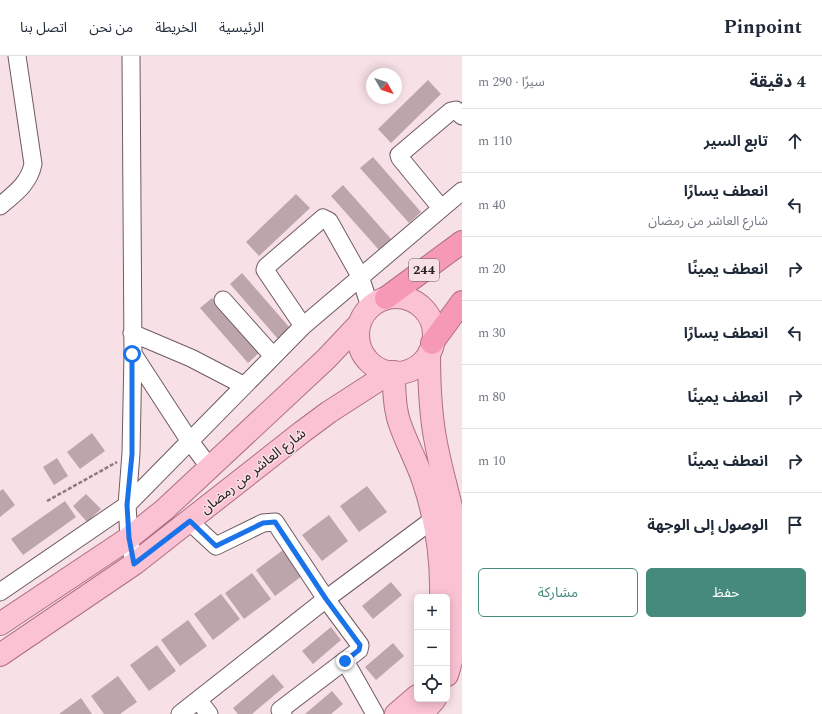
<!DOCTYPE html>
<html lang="ar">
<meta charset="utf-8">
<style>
body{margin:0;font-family:Spectral,"Noto Sans Arabic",serif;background:#f6f6f7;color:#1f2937;direction:rtl}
.controls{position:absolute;right:12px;bottom:12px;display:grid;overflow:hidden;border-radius:6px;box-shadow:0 2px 10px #0003}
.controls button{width:36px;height:36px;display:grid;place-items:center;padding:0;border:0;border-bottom:1px solid #e0e1e3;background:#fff;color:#1f2937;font:20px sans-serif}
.compass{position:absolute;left:366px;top:12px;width:36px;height:36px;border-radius:50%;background:#fff;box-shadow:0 2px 10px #0003;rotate:130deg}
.stop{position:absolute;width:12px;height:12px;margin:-9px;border:3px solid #1a73e8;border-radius:50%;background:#fff}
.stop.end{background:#1a73e8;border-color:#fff;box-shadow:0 1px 4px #0008}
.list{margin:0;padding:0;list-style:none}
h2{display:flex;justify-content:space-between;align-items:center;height:52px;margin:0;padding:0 16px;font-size:17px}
h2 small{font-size:13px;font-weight:400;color:#747a83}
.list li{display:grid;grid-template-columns:26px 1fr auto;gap:12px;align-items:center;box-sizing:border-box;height:64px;padding:0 16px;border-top:1px solid #e0e1e3}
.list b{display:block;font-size:15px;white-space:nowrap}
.list p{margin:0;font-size:13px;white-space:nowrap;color:#747a83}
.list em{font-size:13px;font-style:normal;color:#747a83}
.actions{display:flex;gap:8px;padding:12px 16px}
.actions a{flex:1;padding:9px 0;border:1px solid #468a7d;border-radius:6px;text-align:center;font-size:14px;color:#468a7d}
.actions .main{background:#468a7d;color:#fff}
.icon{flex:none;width:22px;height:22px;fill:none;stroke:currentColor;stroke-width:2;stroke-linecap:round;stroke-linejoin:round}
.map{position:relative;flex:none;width:462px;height:658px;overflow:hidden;direction:ltr}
header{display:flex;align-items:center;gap:24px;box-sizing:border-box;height:56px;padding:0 20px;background:#fff;border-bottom:1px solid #e0e1e3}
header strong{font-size:19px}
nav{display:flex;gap:22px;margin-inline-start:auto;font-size:14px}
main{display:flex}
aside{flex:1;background:#fff}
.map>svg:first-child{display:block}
</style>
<header>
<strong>Pinpoint</strong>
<nav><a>الرئيسية</a><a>الخريطة</a><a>من نحن</a><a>اتصل بنا</a></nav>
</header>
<main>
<aside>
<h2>4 دقيقة<small>سيرًا · 290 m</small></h2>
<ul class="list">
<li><svg class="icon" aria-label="ahead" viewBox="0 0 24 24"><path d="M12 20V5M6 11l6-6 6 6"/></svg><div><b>تابع السير</b></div><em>110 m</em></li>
<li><svg class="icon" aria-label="left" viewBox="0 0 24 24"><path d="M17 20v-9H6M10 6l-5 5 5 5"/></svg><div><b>انعطف يسارًا</b><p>شارع العاشر من رمضان</p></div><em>40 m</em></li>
<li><svg class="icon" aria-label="right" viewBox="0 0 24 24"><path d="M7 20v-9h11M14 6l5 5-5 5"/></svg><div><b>انعطف يمينًا</b></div><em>20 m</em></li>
<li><svg class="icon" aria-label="left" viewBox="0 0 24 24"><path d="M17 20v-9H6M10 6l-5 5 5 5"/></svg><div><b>انعطف يسارًا</b></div><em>30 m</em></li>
<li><svg class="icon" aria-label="right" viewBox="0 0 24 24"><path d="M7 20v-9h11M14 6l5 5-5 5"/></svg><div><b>انعطف يمينًا</b></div><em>80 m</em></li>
<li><svg class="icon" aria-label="right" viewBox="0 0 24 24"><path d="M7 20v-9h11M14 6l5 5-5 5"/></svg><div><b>انعطف يمينًا</b></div><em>10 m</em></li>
<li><svg class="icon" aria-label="arrive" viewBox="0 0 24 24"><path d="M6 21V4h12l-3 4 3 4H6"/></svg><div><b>الوصول إلى الوجهة</b></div></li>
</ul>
<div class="actions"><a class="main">حفظ</a><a>مشاركة</a></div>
</aside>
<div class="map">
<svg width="462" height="658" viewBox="0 0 462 658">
<rect width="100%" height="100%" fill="#f7e0e6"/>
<!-- building -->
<path fill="#bca6ac" d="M428,24L441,38L391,87L378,73Z
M373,101L421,156L409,167L360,112Z
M343,129L391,183L379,194L331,140Z
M296,138L310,152L259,200L246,186Z
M242,217L290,272L278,283L230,228Z
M212,242L260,296L248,307L200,252Z
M92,377L105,395L80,413L67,396Z
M57,402L68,420L54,429L43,411Z
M367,430L387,456L359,476L340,450Z
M3,433L15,449L0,461V435Z
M86,438L101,453L87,466L73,450Z
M65,445L76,461L23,499L11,483Z
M329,459L348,485L322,505L302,479Z
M283,494L302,520L275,540L256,514Z
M252,517L271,543L244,563L225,537Z
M391,526L402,539L373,563L362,550Z
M221,538L240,563L213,584L194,558Z
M188,564L207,590L180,610L161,584Z
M331,571L341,584L313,608L302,595Z
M393,587L404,600L376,624L365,611Z
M157,589L176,615L149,635L130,609Z
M273,618L284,631L252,658H238L233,652Z
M118,620L137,646L120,658H104L91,640Z
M332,635L343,648L331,658H305Z
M81,642L92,658H59Z"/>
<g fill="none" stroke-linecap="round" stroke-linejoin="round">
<!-- minor casing -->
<g stroke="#6f5b61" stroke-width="19">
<path id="minor" d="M131,0L133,298L131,397L127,449L129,482L134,508
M0,150C14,138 29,128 33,108L17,0
M441,152L400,102L399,99L451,55L456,54L462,60
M223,244L273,300
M303,270L265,214L266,211L323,162L329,165L360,220L370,251
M132,277L191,302L243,329
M133,298L189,384L210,412
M189,465L216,490L263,467L275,466L326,543L360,589L359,594L280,654L283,658
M0,536L127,449L303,270L462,135
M345,605L375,658
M199,645L209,658
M180,658L326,543L435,462"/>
</g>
<!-- major casing -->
<g stroke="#ae6f82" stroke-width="24">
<path id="major" d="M358 279a38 38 0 1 1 76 0a38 38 0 1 1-76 0Z
M429,297C429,327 430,357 436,387C441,415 450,442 455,470C462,518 462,572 447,619
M394,316C394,332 394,347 398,362C404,383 416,403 423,424C436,462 442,501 441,541
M0,568L129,482L164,454L326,303L360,267
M0,599L134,508L302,376L329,356L391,316
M396,658L417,640
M422,658L435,643"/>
</g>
<!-- highway casing -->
<g stroke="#ae6f82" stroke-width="24">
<path id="highway" d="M386,242L462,186
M432,287L462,246"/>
</g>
<!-- path -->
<path stroke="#8a7b7f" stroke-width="2.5" stroke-dasharray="4 2" stroke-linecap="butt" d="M47,445L117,406"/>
<!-- minor -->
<use href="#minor" stroke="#fff" stroke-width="17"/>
<!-- major -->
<use href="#major" stroke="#fac2d3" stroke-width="22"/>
<!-- highway -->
<use href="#highway" stroke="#f699b6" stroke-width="22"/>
</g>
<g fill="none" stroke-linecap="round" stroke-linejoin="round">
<!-- route -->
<path stroke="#1a73e8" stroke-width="5" d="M132,298V398L127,449L129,482L134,508L190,465L216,490L263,467L275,466L326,543L360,589L359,594L345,605"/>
</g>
<g text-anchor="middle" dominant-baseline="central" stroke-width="3" stroke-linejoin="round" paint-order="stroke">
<!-- shield labels -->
<rect fill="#f7e0e6" stroke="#665a5d" stroke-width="1" x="409" y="203" width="30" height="22" rx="3"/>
<g font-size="13" font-weight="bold" fill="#282022">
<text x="424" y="214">244</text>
</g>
<!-- street labels -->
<g font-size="14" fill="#282022" stroke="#f7e0e6">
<text transform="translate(253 415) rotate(-38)">شارع العاشر من رمضان</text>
</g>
</g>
</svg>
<div class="controls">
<button>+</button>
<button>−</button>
<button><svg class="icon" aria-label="locate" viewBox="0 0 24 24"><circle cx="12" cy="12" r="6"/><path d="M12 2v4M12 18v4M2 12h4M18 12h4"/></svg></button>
</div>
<svg class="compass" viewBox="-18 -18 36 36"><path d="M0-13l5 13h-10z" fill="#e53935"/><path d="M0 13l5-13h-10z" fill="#747a83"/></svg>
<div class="stop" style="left:132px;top:298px"></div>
<div class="stop end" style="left:345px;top:605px"></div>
</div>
</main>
